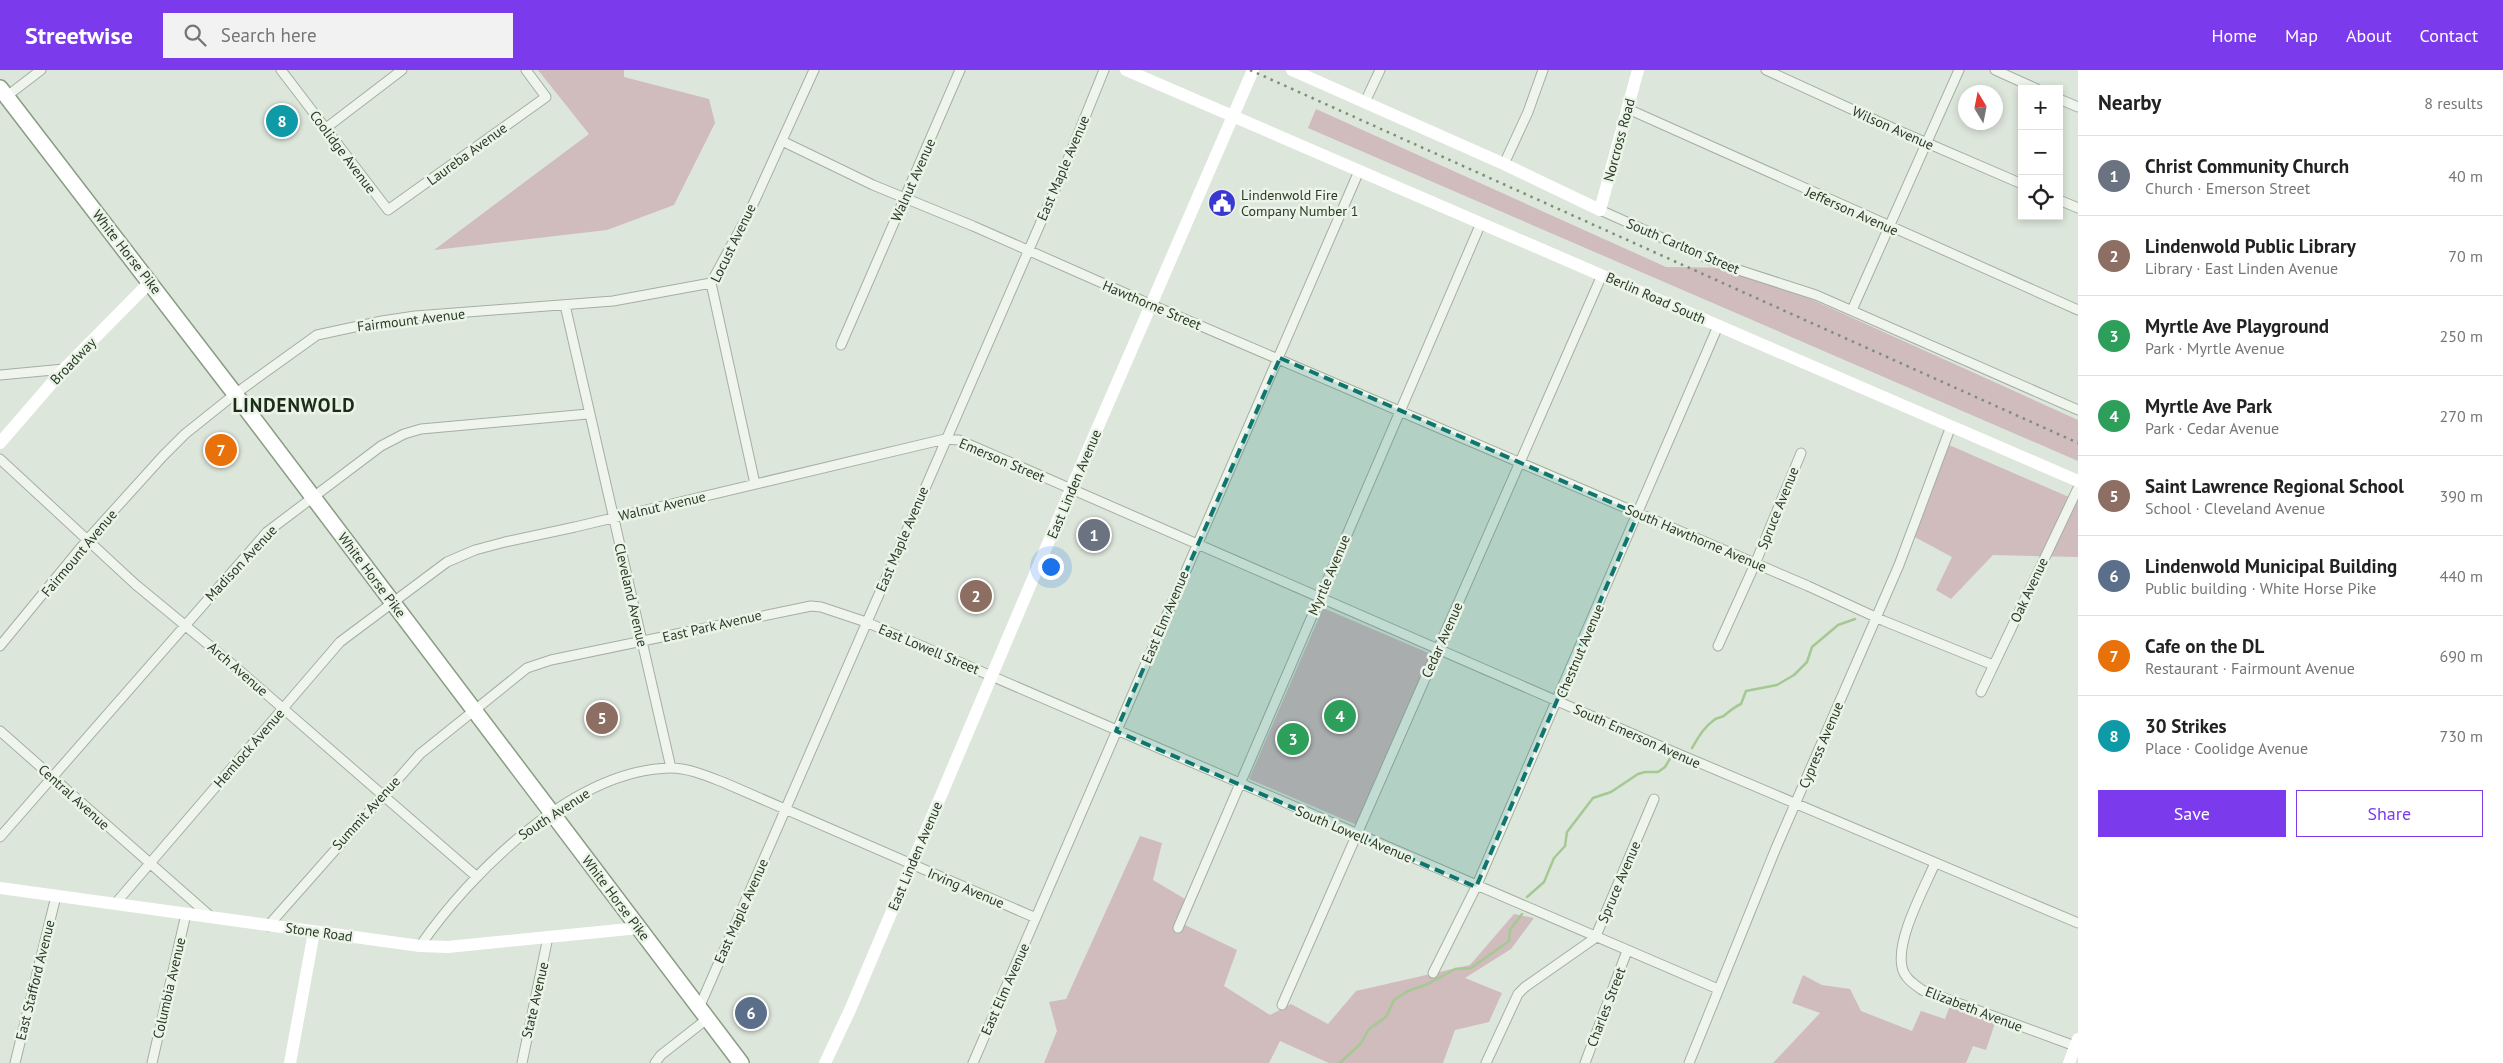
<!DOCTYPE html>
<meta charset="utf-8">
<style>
body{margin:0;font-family:"PT Sans",sans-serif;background:#f2f2f2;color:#222}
.controls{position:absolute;right:15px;top:15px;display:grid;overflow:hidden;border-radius:0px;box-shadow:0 2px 8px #0003}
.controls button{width:45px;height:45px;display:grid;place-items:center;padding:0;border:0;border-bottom:1px solid #e0e0e0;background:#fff;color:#222;font:25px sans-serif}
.compass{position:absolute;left:1958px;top:15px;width:45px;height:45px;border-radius:50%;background:#fff;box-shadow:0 2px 8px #0003;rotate:350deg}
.you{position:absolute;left:1050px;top:496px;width:18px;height:18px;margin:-12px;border:4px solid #fff;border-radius:50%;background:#1a73e8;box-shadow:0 0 0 8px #1a73e833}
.badge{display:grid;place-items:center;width:32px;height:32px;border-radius:50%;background:#7c3aed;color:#fff;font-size:16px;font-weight:700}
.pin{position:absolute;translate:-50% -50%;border:2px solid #fff;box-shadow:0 1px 5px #0006}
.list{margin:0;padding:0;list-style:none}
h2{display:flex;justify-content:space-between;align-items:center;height:65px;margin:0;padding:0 20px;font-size:21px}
h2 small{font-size:16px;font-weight:400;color:#767676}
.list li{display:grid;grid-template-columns:32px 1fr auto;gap:15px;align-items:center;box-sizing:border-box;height:80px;padding:0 20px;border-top:1px solid #e0e0e0}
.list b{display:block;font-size:19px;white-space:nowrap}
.list p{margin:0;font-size:16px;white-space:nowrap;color:#767676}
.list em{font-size:16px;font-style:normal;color:#767676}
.actions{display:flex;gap:10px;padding:15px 20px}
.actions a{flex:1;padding:11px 0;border:1px solid #7c3aed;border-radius:0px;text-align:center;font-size:18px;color:#7c3aed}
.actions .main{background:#7c3aed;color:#fff}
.icon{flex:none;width:28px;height:28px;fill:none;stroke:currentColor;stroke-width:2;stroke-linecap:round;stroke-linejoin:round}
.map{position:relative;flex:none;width:2078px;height:993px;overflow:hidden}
header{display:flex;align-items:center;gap:30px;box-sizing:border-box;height:70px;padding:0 25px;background:#7c3aed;color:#fff}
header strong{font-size:24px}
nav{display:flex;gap:28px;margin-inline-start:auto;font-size:18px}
.search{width:350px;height:45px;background:#f2f2f2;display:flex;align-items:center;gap:12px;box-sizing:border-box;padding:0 18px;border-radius:0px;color:#767676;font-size:19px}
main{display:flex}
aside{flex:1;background:#fff}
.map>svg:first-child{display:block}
</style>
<header>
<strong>Streetwise</strong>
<div class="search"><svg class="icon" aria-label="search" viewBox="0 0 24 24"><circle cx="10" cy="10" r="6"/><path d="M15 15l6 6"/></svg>Search here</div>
<nav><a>Home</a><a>Map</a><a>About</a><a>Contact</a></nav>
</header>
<main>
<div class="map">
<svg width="2078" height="993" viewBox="0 0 2078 993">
<rect width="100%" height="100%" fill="#dde6db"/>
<!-- green -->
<path fill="#d0bbbd" d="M538,0H624V7L709,29L715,53L674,135L607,160L434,180L589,64Z
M1316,39L1666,197L1742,198L2078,350V391L1308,58Z
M1949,375L2078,431V487L1993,485L1951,529L1936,520L1952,487L1911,465Z
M1323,538L1431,584L1357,755L1249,709Z
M1140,766L1162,773L1153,810L1190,832L1183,854L1237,880L1224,916L1270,945L1291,934L1328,954L1356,921L1470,895L1514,844L1534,848L1511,879L1465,908L1502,923L1489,952L1455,960L1443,993H1329L1280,971L1269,993H1044L1057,961L1049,932L1066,929Z
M1803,905L1822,915L1850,919L1861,941L1912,961L1921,941L1945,949L1952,930L1997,947L1986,980L1973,976L1966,993H1773L1820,943L1792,933Z"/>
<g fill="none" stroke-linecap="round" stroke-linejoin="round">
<!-- stream -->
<path stroke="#a4c993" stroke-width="2.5" d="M1692,678C1698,668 1703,658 1714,650C1717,647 1722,648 1725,645C1731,640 1734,637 1741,634L1746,621L1777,615L1794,605L1807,592L1812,577L1838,555L1855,549
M1527,827L1544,812L1554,788L1565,776L1567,762L1593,728L1611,722L1638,704L1645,702H1658L1665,697L1671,687
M1340,993L1361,973L1369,959L1386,947L1394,930L1408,921L1428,914L1455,899L1471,898L1509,871L1510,860L1522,844"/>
<!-- street casing -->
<g stroke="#a3b0a0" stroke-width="11">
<path id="street" d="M281,0L388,140L546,27L526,0
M1766,0L1897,60L2022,114
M1995,0L2037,19
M7,26L41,0
M2059,29L2078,37
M1365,32L1380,0
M1628,39L2078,240
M326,58L402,0
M782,71L873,115L973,156L1152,235L1808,516L1884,551L1993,595
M1504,94L1528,42L1543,0
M2059,130L2078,138
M1600,140L1720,194L1816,225L2078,340
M565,235L671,698
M1852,240L1959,0
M841,275L960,0
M0,305L64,299
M0,389L135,514L233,595L477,807
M755,414L711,213L750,141L814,0
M0,576L87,470L163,386L185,364L235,324L317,265L382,251L415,246L613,231L711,213
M1718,576L1755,494L1801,383
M1981,622L2078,418
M0,661L210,846
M0,767L267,462L381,376L404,364L421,359L588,344
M1935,793C1924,819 1896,869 1902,897C1904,908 1914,914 1922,920L2075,976
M115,834L340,572L447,492L475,480L505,472L575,457L945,369L959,370L1674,682L2078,853
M268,856L420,684L527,598L551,590L811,536L821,537L866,552L1718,919
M1178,858L1481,153
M420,876C471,802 574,700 670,698C689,698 707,706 725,713L1036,848
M1433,903L1476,817L1718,256
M1282,935L1602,205
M699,938L1064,99L1104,0
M15,993L56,826
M152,993L186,844
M522,993L548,867
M655,993L661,985L707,949
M973,993L1359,101
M1486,993L1518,924L1525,917L1595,868L1654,729
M1585,993L1627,881
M1689,993L1776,778L1899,495L1951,356"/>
</g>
<!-- highway casing -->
<g stroke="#889d82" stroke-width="18">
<path id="highway" d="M0,18L235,324L741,993"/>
</g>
<!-- street -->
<use href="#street" stroke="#eff4ed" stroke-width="9"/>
<!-- secondary -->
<path stroke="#fff" stroke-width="12" d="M1126,0L2078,411
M1292,0L1504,94L1600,140L1638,0
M0,373L64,299L150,212
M0,818L420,876L448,877L639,858
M290,993L314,862
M825,993L850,940L1071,419L1253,0
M2069,993L2078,969"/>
<!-- highway -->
<use href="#highway" stroke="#fff" stroke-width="15"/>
<!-- rail -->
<path stroke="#7a9074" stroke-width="2.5" stroke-dasharray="2.5 5" stroke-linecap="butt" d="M1250,0L2078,373"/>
</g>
<!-- marked area -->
<path fill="#0f766e" fill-opacity="0.2" stroke="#0f766e" stroke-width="4" stroke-dasharray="10 6" stroke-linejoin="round" d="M1280,288L1638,444L1476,817L1116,661Z"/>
<!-- icons -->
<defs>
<g id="civic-disc" transform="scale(1.4375)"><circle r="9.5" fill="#3938d3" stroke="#ecf4ea"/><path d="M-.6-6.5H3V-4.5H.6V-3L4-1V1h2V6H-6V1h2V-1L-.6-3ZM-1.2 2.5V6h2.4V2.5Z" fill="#fff"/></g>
</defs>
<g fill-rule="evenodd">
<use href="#civic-disc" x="1222" y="133"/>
</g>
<g text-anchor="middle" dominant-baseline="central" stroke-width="5" stroke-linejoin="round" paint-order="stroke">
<!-- street labels -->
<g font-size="14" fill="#293c24" stroke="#ecf4ea">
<text transform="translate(1893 58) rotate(24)">Wilson Avenue</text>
<text transform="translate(1619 70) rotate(-75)">Norcross Road</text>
<text transform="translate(343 82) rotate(53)">Coolidge Avenue</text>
<text transform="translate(467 84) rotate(-36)">Laureba Avenue</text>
<text transform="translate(1063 98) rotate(-67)">East Maple Avenue</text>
<text transform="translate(913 110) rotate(-66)">Walnut Avenue</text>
<text transform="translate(1852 141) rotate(24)">Jefferson Avenue</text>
<text transform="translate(733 173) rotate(-64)">Locust Avenue</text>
<text transform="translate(1683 176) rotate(23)">South Carlton Street</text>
<text transform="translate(127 182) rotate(52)">White Horse Pike</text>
<text transform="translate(1656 228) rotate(24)">Berlin Road South</text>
<text transform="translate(1152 235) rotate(23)">Hawthorne Street</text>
<text transform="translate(411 250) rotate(-7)">Fairmount Avenue</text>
<text transform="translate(73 291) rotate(-46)">Broadway</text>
<text transform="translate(1002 390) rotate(23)">Emerson Street</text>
<text transform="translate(1074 414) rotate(-67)">East Linden Avenue</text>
<text transform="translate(662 436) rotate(-13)">Walnut Avenue</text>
<text transform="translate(1778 438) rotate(-68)">Spruce Avenue</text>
<text transform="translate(1696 468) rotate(23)">South Hawthorne Avenue</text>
<text transform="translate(902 469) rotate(-67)">East Maple Avenue</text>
<text transform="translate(79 483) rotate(-50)">Fairmount Avenue</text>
<text transform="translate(241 493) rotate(-47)">Madison Avenue</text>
<text transform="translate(372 505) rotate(53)">White Horse Pike</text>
<text transform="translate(1329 505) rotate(-67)">Myrtle Avenue</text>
<text transform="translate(2029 520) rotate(-65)">Oak Avenue</text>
<text transform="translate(631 525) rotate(77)">Cleveland Avenue</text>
<text transform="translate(1165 547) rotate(-67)">East Elm Avenue</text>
<text transform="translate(712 556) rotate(-13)">East Park Avenue</text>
<text transform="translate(1442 570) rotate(-66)">Cedar Avenue</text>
<text transform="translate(929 579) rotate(23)">East Lowell Street</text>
<text transform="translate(1580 581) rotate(-67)">Chestnut Avenue</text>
<text transform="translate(238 599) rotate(41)">Arch Avenue</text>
<text transform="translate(1637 666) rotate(24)">South Emerson Avenue</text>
<text transform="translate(1821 675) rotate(-67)">Cypress Avenue</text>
<text transform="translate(249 678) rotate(-49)">Hemlock Avenue</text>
<text transform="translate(74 727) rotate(42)">Central Avenue</text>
<text transform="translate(366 743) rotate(-48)">Summit Avenue</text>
<text transform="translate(554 744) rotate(-33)">South Avenue</text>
<text transform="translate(1354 764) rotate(23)">South Lowell Avenue</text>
<text transform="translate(915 786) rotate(-67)">East Linden Avenue</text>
<text transform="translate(1619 812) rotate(-67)">Spruce Avenue</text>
<text transform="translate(966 818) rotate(23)">Irving Avenue</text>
<text transform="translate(616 828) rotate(53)">White Horse Pike</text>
<text transform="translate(741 841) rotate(-66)">East Maple Avenue</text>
<text transform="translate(319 862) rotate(8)">Stone Road</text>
<text transform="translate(35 910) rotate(-76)">East Stafford Avenue</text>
<text transform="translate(169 918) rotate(-77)">Columbia Avenue</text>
<text transform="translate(1005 919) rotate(-66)">East Elm Avenue</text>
<text transform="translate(535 930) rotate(-77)">State Avenue</text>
<text transform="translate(1606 937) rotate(-69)">Charles Street</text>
<text transform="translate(1974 939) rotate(21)">Elizabeth Avenue</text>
</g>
<!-- poi labels -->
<g font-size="14" fill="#293c24" stroke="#ecf4ea" text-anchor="start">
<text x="1241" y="125">Lindenwold Fire<tspan x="1241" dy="16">Company Number 1</tspan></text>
</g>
<!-- district labels -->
<g font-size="19" font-weight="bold" letter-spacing="1" fill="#1b2d17" stroke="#ecf4ea">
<text x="294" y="335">LINDENWOLD</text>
</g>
</g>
</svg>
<div class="controls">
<button>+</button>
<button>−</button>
<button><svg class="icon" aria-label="locate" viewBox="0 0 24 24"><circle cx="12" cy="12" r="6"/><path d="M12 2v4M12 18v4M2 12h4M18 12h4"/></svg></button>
</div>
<svg class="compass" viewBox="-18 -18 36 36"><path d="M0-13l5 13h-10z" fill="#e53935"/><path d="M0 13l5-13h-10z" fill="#767676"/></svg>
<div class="you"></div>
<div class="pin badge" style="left:1094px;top:465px;background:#6b7280">1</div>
<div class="pin badge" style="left:976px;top:526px;background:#8d6e63">2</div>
<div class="pin badge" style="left:1293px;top:669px;background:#2e9e5b">3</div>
<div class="pin badge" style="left:1340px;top:646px;background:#2e9e5b">4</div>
<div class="pin badge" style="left:602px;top:648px;background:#8d6e63">5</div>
<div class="pin badge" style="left:751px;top:943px;background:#5c6f8a">6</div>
<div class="pin badge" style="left:221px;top:380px;background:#e8710a">7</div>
<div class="pin badge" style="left:282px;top:51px;background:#0f9aa8">8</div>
</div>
<aside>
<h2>Nearby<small>8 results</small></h2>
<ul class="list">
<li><span class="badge" style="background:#6b7280">1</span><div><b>Christ Community Church</b><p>Church · Emerson Street</p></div><em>40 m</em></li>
<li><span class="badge" style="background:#8d6e63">2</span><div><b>Lindenwold Public Library</b><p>Library · East Linden Avenue</p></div><em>70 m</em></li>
<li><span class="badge" style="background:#2e9e5b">3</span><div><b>Myrtle Ave Playground</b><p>Park · Myrtle Avenue</p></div><em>250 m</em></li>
<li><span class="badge" style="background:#2e9e5b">4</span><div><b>Myrtle Ave Park</b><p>Park · Cedar Avenue</p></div><em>270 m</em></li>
<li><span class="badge" style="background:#8d6e63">5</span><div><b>Saint Lawrence Regional School</b><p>School · Cleveland Avenue</p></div><em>390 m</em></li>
<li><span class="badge" style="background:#5c6f8a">6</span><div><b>Lindenwold Municipal Building</b><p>Public building · White Horse Pike</p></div><em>440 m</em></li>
<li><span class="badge" style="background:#e8710a">7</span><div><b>Cafe on the DL</b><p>Restaurant · Fairmount Avenue</p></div><em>690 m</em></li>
<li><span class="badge" style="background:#0f9aa8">8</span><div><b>30 Strikes</b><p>Place · Coolidge Avenue</p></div><em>730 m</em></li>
</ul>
<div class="actions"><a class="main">Save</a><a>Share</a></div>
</aside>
</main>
